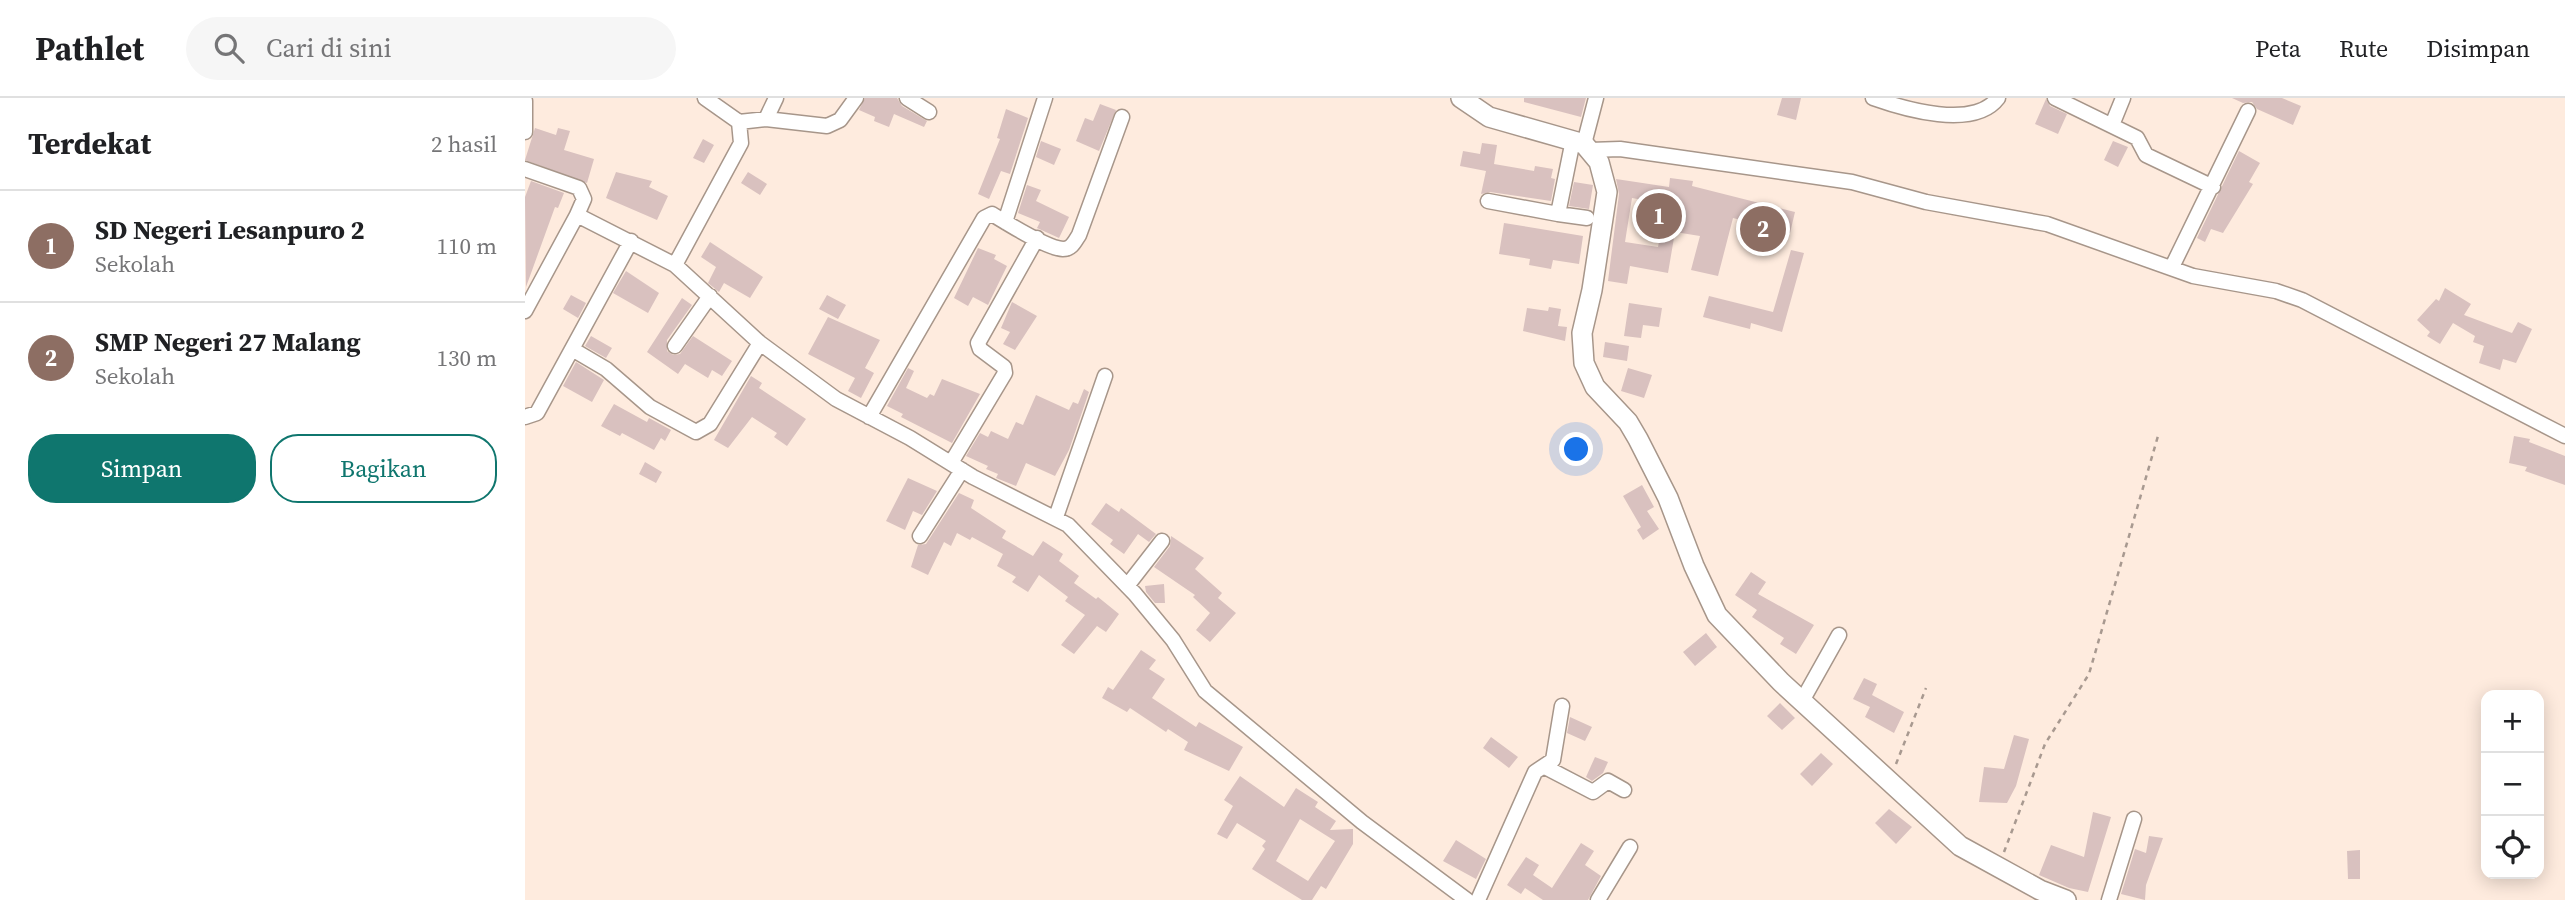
<!DOCTYPE html>
<html lang="id">
<meta charset="utf-8">
<style>
body{margin:0;font-family:"Source Serif 4",serif;background:#f6f6f6;color:#202124}
.controls{position:absolute;right:21px;bottom:21px;display:grid;overflow:hidden;border-radius:14px;box-shadow:0 4px 18px #0003}
.controls button{width:63px;height:63px;display:grid;place-items:center;padding:0;border:0;border-bottom:2px solid #e0e0e0;background:#fff;color:#202124;font:35px sans-serif}
.you{position:absolute;left:1052px;top:352px;width:24px;height:24px;margin:-18px;border:5px solid #fff;border-radius:50%;background:#1a73e8;box-shadow:0 0 0 10px #1a73e833}
.badge{display:grid;place-items:center;width:46px;height:46px;border-radius:50%;background:#0f766e;color:#fff;font-size:23px;font-weight:700}
.pin{position:absolute;translate:-50% -50%;border:4px solid #fff;box-shadow:0 2px 7px #0006}
.list{margin:0;padding:0;list-style:none}
h2{display:flex;justify-content:space-between;align-items:center;height:91px;margin:0;padding:0 28px;font-size:30px}
h2 small{font-size:23px;font-weight:400;color:#757577}
.list li{display:grid;grid-template-columns:46px 1fr auto;gap:21px;align-items:center;box-sizing:border-box;height:112px;padding:0 28px;border-top:2px solid #e0e0e0}
.list b{display:block;font-size:26px;white-space:nowrap}
.list p{margin:0;font-size:23px;white-space:nowrap;color:#757577}
.list em{font-size:23px;font-style:normal;color:#757577}
.actions{display:flex;gap:14px;padding:21px 28px}
.actions a{flex:1;padding:16px 0;border:2px solid #0f766e;border-radius:28px;text-align:center;font-size:24px;color:#0f766e}
.actions .main{background:#0f766e;color:#fff}
.icon{flex:none;width:38px;height:38px;fill:none;stroke:currentColor;stroke-width:2;stroke-linecap:round;stroke-linejoin:round}
.map{position:relative;flex:none;width:2040px;height:802px;overflow:hidden}
header{display:flex;align-items:center;gap:42px;box-sizing:border-box;height:98px;padding:0 35px;background:#fff;border-bottom:2px solid #e0e0e0}
header strong{font-size:33px}
nav{display:flex;gap:38px;margin-inline-start:auto;font-size:24px}
.search{width:490px;height:63px;background:#f6f6f6;display:flex;align-items:center;gap:18px;box-sizing:border-box;padding:0 24px;border-radius:38px;color:#757577;font-size:26px}
main{display:flex}
aside{flex:1;background:#fff}
.map>svg:first-child{display:block}
</style>
<header>
<strong>Pathlet</strong>
<div class="search"><svg class="icon" aria-label="search" viewBox="0 0 24 24"><circle cx="10" cy="10" r="6"/><path d="M15 15l6 6"/></svg>Cari di sini</div>
<nav><a>Peta</a><a>Rute</a><a>Disimpan</a></nav>
</header>
<main>
<aside>
<h2>Terdekat<small>2 hasil</small></h2>
<ul class="list">
<li><span class="badge" style="background:#8d6e63">1</span><div><b>SD Negeri Lesanpuro 2</b><p>Sekolah</p></div><em>110 m</em></li>
<li><span class="badge" style="background:#8d6e63">2</span><div><b>SMP Negeri 27 Malang</b><p>Sekolah</p></div><em>130 m</em></li>
</ul>
<div class="actions"><a class="main">Simpan</a><a>Bagikan</a></div>
</aside>
<div class="map">
<svg width="2040" height="802" viewBox="0 0 2040 802">
<rect width="100%" height="100%" fill="#feebde"/>
<!-- building -->
<path fill="#d9c1bf" fill-rule="evenodd" d="M340,0H372L377,8L402,23L399,29L369,16L364,29L349,23L350,19L334,12Z
M999,0H1061L1056,19L999,4Z
M1257,0H1276L1271,22L1252,17Z
M1707,0H1757L1776,8L1768,27L1732,11L1727,4L1718,5Z
M1521,1L1525,8L1542,16L1533,36L1510,26Z
M575,6L591,12L574,53L551,43L560,20L568,23Z
M481,11L503,20L485,76L476,73L464,101L453,96L475,41L472,40Z
M10,30L31,37L33,30L45,33L39,52L69,61L62,85L0,62Z
M178,41L189,47L179,65L168,60Z
M516,43L536,51L529,67L511,59Z
M1588,43L1603,49L1593,69L1579,62Z
M957,45L972,47L969,66L1009,73L1010,68L1028,71L1026,80L1030,81L1026,103L965,94L956,96L961,73L935,68L938,53L955,56Z
M1714,53L1735,65L1724,84L1728,86L1698,135L1686,131L1680,144L1672,140Z
M91,74L127,83L124,89L143,98L132,122L81,100Z
M223,74L242,86L235,97L216,85Z
M1145,80L1168,83L1167,88L1270,114L1265,135L1208,120L1193,178L1166,172L1175,138L1150,134L1143,175L1105,168L1102,186L1083,183L1094,96L1091,81L1144,89ZM1107,100L1141,106L1133,149L1100,144Z
M6,83L39,95L33,110L30,109L1,189L0,99Z
M1049,84L1068,87L1064,111L1044,108Z
M502,87L516,92L511,103L544,119L534,140L512,130L515,124L493,115Z
M979,125L1058,138L1054,166L1028,162L1026,171L1004,167L1005,161L974,156Z
M185,144L238,179L225,200L199,185L194,194L183,185L191,169L176,159Z
M453,150L471,157L469,161L482,168L463,207L448,199L443,208L429,200Z
M1266,152L1279,155L1257,234L1226,225L1225,231L1178,219L1184,198L1248,214Z
M101,173L134,195L123,215L88,195Z
M1920,190L1946,206L1939,217L1987,235L1993,224L2007,231L1991,265L1978,261L1975,272L1954,265L1959,248L1948,244L1950,238L1928,225L1915,246L1902,238L1905,234L1892,222L1911,201L1914,203Z
M46,197L61,205L53,220L38,211Z
M302,197L321,207L313,221L294,211Z
M157,200L167,207L142,242V253L148,257L155,256L168,238L207,263L197,278L187,272L183,280L160,266L153,276L122,254Z
M487,204L512,218L490,252L478,246L485,234L476,230Z
M1104,205L1137,210L1134,229L1118,227L1116,240L1099,238Z
M1024,209L1036,211L1033,228L1042,229L1040,243L998,233L1002,210L1023,213Z
M303,219L355,242L340,270L349,275L336,300L323,293L330,280L283,256Z
M66,238L87,250L81,260L60,248Z
M1080,244L1104,248L1102,263L1078,259Z
M51,264L79,282L67,304L38,288Z
M383,270L389,273L381,290L402,300L405,296L409,298L417,281L455,296L427,345L376,319L378,316L362,308Z
M1103,270L1127,277L1119,300L1096,293Z
M226,278L237,285L234,290L281,321L262,348L249,339L252,335L227,319L203,350L189,342Z
M559,291L564,294L544,352L530,378L501,365L491,388L471,380L473,376L461,371L463,368L441,358L455,335L463,339L466,333L483,341L491,324L498,327L511,297L544,312L548,304L553,306Z
M89,306L122,324L124,320L146,332L140,343L136,340L129,352L97,335L95,338L76,328Z
M1989,338L2005,341L2004,344L2040,358V387L2000,373L2002,369L1984,365Z
M120,364L137,374L131,385L114,376Z
M383,380L412,393L397,417L388,413L380,432L361,423Z
M1117,387L1129,409L1122,413L1134,431L1118,442L1112,432L1116,429L1098,398Z
M434,395L449,402L446,410L481,433L477,440L508,458L518,443L538,456L534,463L554,478L549,485L571,501L573,499L594,516L581,534L572,528L549,556L536,547L560,517L540,503L543,499L514,477L503,494L487,484L491,479L472,468L478,456L447,439L445,442L432,435L426,448L419,444L403,477L386,469L393,447L401,446Z
M581,405L594,414L596,410L631,436L624,444L613,436L599,456L585,446L588,442L566,426Z
M646,438L679,460L670,471L697,495L693,500L711,515L685,544L671,532L685,515L668,499L670,497L629,469L645,448Z
M1226,474L1241,484L1233,496L1289,527L1271,556L1255,546L1259,540L1227,519L1232,512L1210,497Z
M639,486L640,505H630L621,494L620,488Z
M1181,535L1192,549L1170,568L1158,554Z
M616,552L631,562L624,571L640,581L627,600L671,629L674,624L718,649L704,673L659,652L663,644L643,631L641,634L605,610L602,614L577,600L583,589L588,592Z
M1339,580L1352,586L1347,597L1379,614L1369,635L1340,619L1345,609L1328,601Z
M1255,605L1270,620L1257,632L1242,618Z
M1045,619L1067,629L1060,643L1042,635Z
M1489,637L1504,641L1491,688L1482,705L1454,704L1459,669L1479,671Z
M966,639L993,659L984,670L958,650Z
M1296,655L1308,666L1287,688L1275,676Z
M1070,659L1083,664L1078,675L1067,683L1061,679Z
M715,678L759,709L771,690L793,704L790,709L811,723L805,732L828,731V746L801,791L796,788L787,802H777L727,771L740,751L737,748L741,743L712,725L702,741L692,736L708,708L699,702ZM775,721L810,743L783,783L751,763Z
M1364,711L1387,729L1371,746L1350,725Z
M1568,714L1586,719L1563,794L1544,790L1514,777L1526,747L1559,759Z
M1624,738L1638,740L1621,787L1620,802L1596,796L1610,751L1621,755Z
M931,742L961,761L951,781L918,763Z
M1056,745L1069,753L1060,767L1076,778L1063,802H1018L1000,790L996,796L982,787L1001,759L1014,767L1008,777L1027,790Z
M1835,752V781H1823L1822,753Z"/>
<g fill="none" stroke-linecap="round" stroke-linejoin="round">
<!-- street casing -->
<g stroke="#a7968a" stroke-width="17">
<path id="street" d="M382,0L404,14
M1348,0C1379,11 1449,32 1473,0
M1530,0L1612,40L1621,57L1688,89
M0,3V34
M241,21L251,0
M214,24L241,21L302,28L315,22L331,0
M1587,27L1598,0
M1059,46L1071,0
M1065,52L1095,51L1327,84L1401,104L1522,126L1668,178L1751,193L1777,202L2040,338
M0,71L54,90L59,101L52,117L150,167L235,245L311,301L385,340L448,379L543,427L610,496L648,542L680,593L837,724L942,802
M963,103L1033,116L1048,42
M1033,116L1062,120
M480,124L520,0
M106,143L47,251L81,271L125,309L171,334L185,326L235,245
M150,167L216,45L214,24L180,0
M1647,169L1723,13
M0,213L52,117
M150,248L185,198
M0,319L12,315L47,251
M344,319L459,120L467,116C482,125 521,150 538,151C547,151 550,143 554,137L597,19
M426,365L480,275L479,269L455,251L453,245L512,140
M531,419L580,278
M395,438L437,372
M602,488L637,443
M1277,603L1314,537
M1020,669L1068,694L1083,683L1099,692
M953,802L1010,674L1028,662L1037,608
M1073,802L1105,749
M1584,802L1609,721"/>
</g>
<!-- secondary casing -->
<g stroke="#a7968a" stroke-width="22">
<path id="secondary" d="M936,0L964,19L1059,46L1074,64L1082,94L1067,192L1057,235L1059,265L1070,289L1103,324L1113,341L1143,400L1169,468L1192,517L1256,584L1435,748L1515,792L1541,802"/>
</g>
<!-- path -->
<path stroke="#a89990" stroke-width="2.5" stroke-dasharray="5 5" stroke-linecap="butt" d="M1371,666L1401,590
M1479,754L1520,646L1564,576L1633,338"/>
<!-- street -->
<use href="#street" stroke="#fff" stroke-width="14"/>
<!-- secondary -->
<use href="#secondary" stroke="#fff" stroke-width="19"/>
</g>
</svg>
<div class="controls">
<button>+</button>
<button>−</button>
<button><svg class="icon" aria-label="locate" viewBox="0 0 24 24"><circle cx="12" cy="12" r="6"/><path d="M12 2v4M12 18v4M2 12h4M18 12h4"/></svg></button>
</div>
<div class="you"></div>
<div class="pin badge" style="left:1134px;top:118px;background:#8d6e63">1</div>
<div class="pin badge" style="left:1238px;top:131px;background:#8d6e63">2</div>
</div>
</main>
